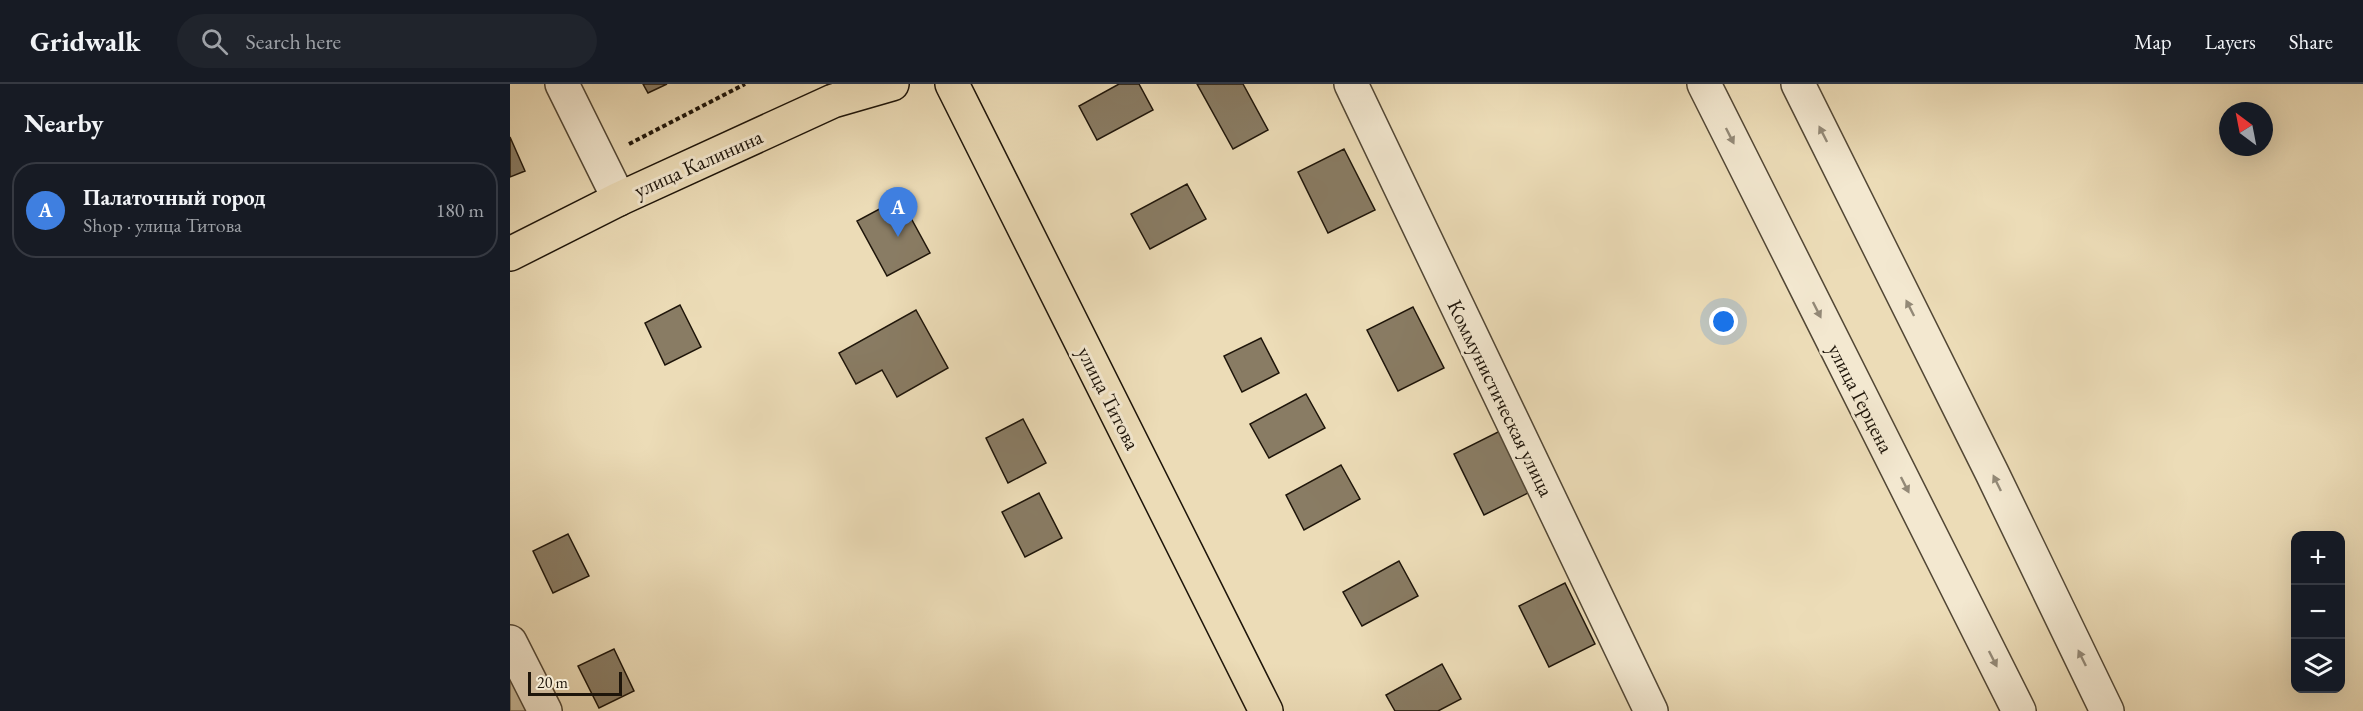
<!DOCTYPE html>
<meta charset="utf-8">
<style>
body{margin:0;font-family:"EB Garamond",serif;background:#20242c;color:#f1f3f6}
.controls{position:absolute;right:18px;bottom:18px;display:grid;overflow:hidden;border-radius:12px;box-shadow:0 6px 24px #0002}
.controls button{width:54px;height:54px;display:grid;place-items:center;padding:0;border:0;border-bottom:2px solid #363941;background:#171b24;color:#f1f3f6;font:30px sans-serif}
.compass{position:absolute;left:1709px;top:18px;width:54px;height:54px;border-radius:50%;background:#171b24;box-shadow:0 6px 24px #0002;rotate:328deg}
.scale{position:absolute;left:18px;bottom:15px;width:94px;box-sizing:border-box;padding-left:6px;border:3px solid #1e150a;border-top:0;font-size:16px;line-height:21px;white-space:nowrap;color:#1e150a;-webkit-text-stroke:4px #f3e8d0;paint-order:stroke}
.you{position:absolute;left:1214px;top:238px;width:21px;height:21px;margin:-15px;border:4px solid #fff;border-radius:50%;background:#1a73e8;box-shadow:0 0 0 9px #1a73e833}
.badge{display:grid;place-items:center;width:39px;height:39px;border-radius:50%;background:#b45309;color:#fff;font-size:20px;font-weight:700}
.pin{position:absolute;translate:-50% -50px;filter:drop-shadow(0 2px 3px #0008)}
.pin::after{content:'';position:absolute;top:32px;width:21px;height:18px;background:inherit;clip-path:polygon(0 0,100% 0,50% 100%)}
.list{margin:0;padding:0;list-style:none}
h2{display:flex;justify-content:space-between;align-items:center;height:78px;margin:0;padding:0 24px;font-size:26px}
h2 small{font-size:20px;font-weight:400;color:#9ea1a6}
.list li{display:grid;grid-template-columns:39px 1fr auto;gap:18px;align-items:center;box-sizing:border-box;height:96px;margin:0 12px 12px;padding:0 12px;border:2px solid #363941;border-radius:24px}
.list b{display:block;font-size:22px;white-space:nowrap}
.list p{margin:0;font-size:20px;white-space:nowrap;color:#9ea1a6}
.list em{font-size:20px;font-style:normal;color:#9ea1a6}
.icon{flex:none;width:33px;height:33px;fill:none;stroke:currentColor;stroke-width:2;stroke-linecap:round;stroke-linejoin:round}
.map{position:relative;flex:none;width:1853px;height:627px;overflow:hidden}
header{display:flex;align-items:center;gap:36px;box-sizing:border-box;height:84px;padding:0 30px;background:#171b24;border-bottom:2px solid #363941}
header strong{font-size:28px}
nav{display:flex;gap:33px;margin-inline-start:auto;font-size:21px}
.search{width:420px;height:54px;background:#20242c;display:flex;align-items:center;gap:15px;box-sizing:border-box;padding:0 21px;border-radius:33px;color:#9ea1a6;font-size:22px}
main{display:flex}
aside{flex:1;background:#171b24}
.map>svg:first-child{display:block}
</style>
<header>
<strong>Gridwalk</strong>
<div class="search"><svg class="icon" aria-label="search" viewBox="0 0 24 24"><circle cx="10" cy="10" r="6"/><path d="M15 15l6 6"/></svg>Search here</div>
<nav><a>Map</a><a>Layers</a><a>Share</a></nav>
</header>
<main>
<aside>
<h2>Nearby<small></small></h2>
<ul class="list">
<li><span class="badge" style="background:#3f7fe0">A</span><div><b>Палаточный город</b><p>Shop · улица Титова</p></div><em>180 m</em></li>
</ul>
</aside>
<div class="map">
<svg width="1853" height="627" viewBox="0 0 1853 627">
<rect width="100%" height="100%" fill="#ecdcb7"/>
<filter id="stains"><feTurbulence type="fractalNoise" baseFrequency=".00333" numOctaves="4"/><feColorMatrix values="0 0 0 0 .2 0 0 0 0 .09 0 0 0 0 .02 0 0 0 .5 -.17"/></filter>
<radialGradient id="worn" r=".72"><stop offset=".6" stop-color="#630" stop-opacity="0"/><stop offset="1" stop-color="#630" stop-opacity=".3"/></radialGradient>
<!-- green -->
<path fill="#c9ba9a" stroke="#746852" stroke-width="1.5" d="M0,580L22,627H0Z"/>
<!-- building -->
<path fill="#897c64" stroke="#1e150a" stroke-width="1.5" d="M133,0H157L138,9Z
M609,0H629L643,26L587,56L569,22Z
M687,0H733L758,46L723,65Z
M0,53L15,87L0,93Z
M834,65L865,126L818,149L788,88Z
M677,100L696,135L640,165L621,130Z
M390,114L420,169L377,192L347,137Z
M170,221L191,263L155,281L135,239Z
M903,223L934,284L888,307L857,246Z
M406,226L438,284L387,313L372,286L346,300L329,269Z
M751,254L769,289L732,308L714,272Z
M796,310L815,344L759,374L740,340Z
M513,335L536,379L498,399L476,354Z
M990,347L1020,408L974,431L944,370Z
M831,381L850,415L794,446L776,411Z
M529,409L552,454L515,473L492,428Z
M58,450L79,492L43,509L23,467Z
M889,477L908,512L852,542L833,508Z
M1055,499L1085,560L1039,583L1009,522Z
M104,565L124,607L89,624L68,582Z
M932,580L951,615L928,627H885L876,611Z"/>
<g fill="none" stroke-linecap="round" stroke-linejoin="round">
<!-- minor casing -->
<g stroke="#524735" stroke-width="36">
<path id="minor" d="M52,0L109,115
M841,0L1141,627
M1194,0L1509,627
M1288,0L1482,389L1597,627
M0,558L35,627"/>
</g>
<!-- major casing -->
<g stroke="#1e150a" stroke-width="36">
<path id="major" d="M442,0L756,627
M0,170L109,115L323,17L382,0"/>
</g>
<!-- path -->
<path stroke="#1e150a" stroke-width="4" stroke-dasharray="4.5 3" stroke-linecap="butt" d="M119,60L235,0"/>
<!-- minor -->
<use href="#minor" stroke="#f3e8d0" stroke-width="33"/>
<!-- major -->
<use href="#major" stroke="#ecdcb7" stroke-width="33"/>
</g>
<!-- one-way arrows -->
<defs><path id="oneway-solid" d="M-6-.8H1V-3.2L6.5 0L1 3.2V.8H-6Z" transform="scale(1.5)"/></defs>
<g fill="#938977">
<use href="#oneway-solid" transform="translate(1313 50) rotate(-117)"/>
<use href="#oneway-solid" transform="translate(1220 52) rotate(63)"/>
<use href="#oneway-solid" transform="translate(1400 224) rotate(-117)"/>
<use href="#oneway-solid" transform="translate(1307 226) rotate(63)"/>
<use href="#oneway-solid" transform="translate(1487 399) rotate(-116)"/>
<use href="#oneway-solid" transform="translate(1395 401) rotate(63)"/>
<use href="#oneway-solid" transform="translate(1572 574) rotate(-116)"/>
<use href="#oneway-solid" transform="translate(1483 575) rotate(63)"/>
</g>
<g text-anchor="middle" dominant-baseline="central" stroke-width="6" stroke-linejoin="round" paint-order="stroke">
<!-- street labels -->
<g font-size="21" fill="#1e150a" stroke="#f3e8d0">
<text transform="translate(188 79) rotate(-24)">улица Калинина</text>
<text transform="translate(599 314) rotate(63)">улица Титова</text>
<text transform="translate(991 314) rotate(64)">Коммунистическая улица</text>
<text transform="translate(1351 314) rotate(63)">улица Герцена</text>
</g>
</g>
<rect width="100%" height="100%" filter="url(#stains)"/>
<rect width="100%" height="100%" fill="url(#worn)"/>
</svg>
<div class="controls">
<button>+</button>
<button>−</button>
<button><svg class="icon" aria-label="layers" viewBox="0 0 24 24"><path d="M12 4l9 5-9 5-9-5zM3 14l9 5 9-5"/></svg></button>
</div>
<svg class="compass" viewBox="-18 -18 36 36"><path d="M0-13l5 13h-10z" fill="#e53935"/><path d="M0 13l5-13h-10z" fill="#9ea1a6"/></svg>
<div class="scale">20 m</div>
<div class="you"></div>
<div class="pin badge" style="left:388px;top:153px;background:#3f7fe0">A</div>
</div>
</main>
